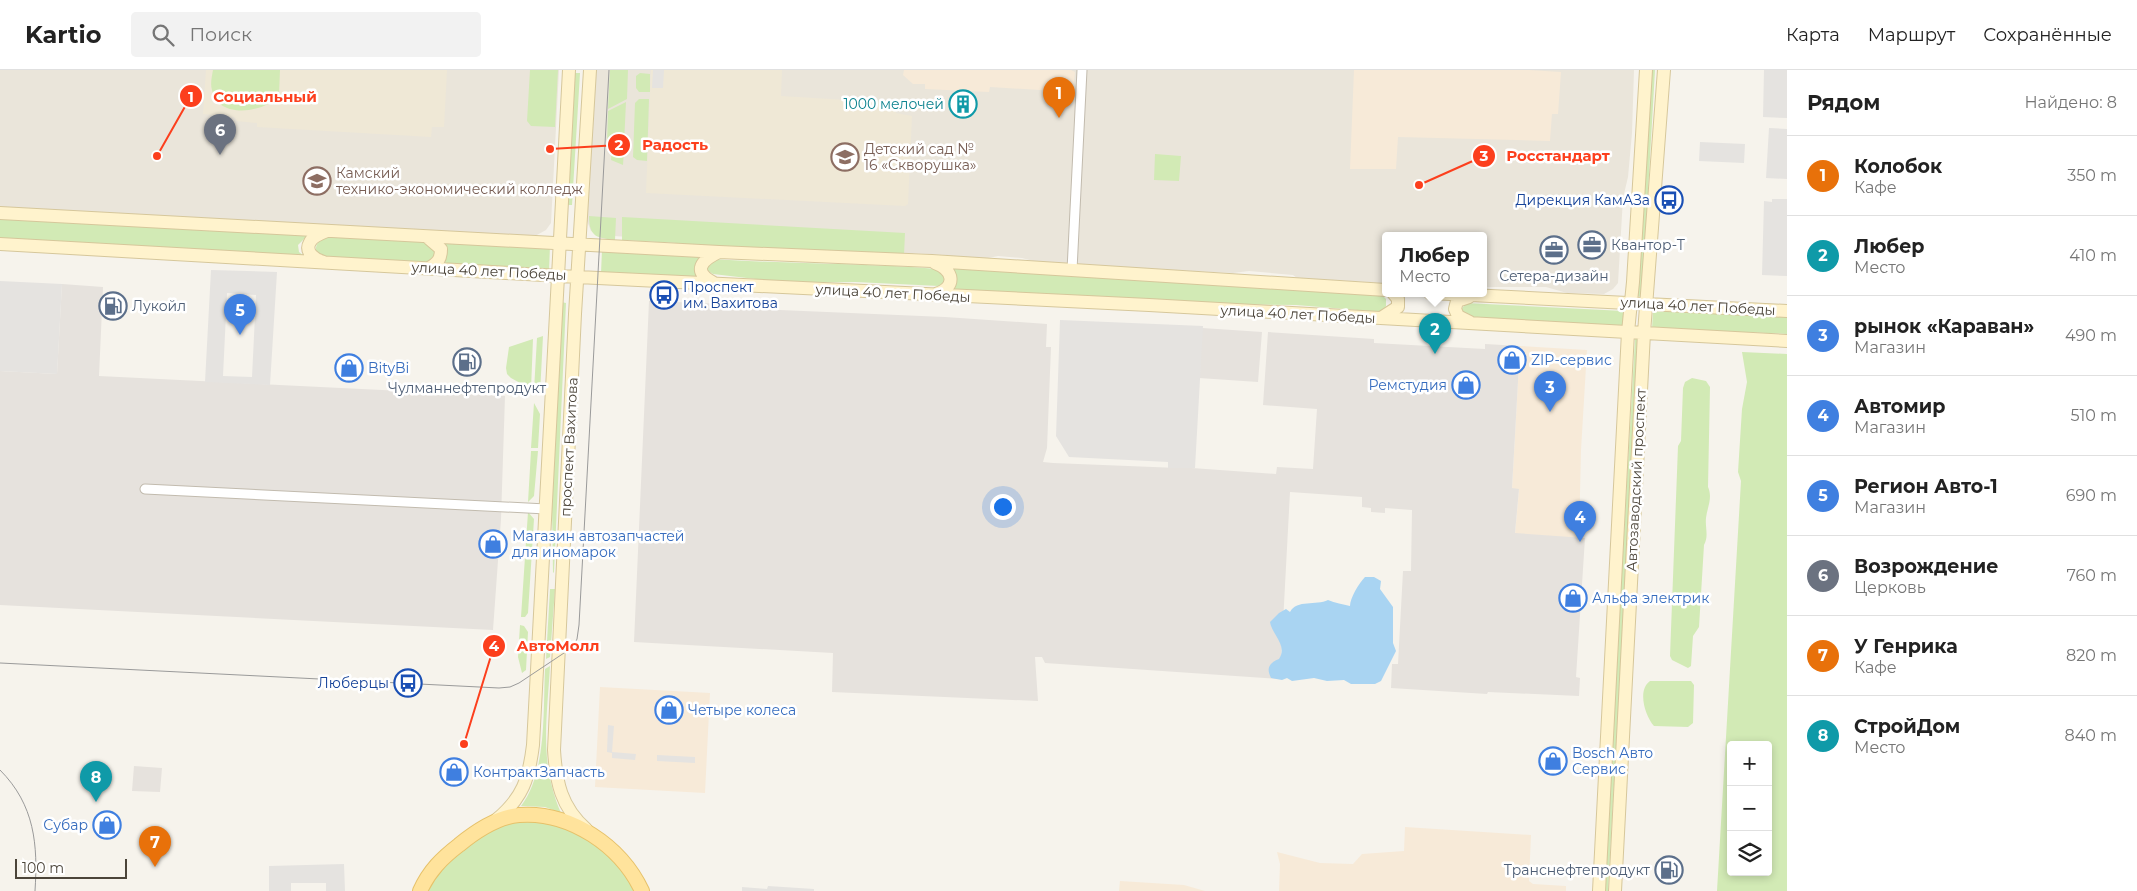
<!DOCTYPE html>
<html lang="ru">
<meta charset="utf-8">
<style>
body{margin:0;font-family:Montserrat,sans-serif;background:#f2f2f2;color:#222}
.controls{position:absolute;right:15px;bottom:15px;display:grid;overflow:hidden;border-radius:5px;box-shadow:0 2px 8px #0003}
.controls button{width:45px;height:45px;display:grid;place-items:center;padding:0;border:0;border-bottom:1px solid #e0e0e0;background:#fff;color:#222;font:25px sans-serif}
.scale{position:absolute;left:15px;bottom:12px;width:112px;box-sizing:border-box;padding-left:5px;border:2px solid #4b4439;border-top:0;font-size:14px;line-height:18px;white-space:nowrap;color:#4b4439;-webkit-text-stroke:4px #fff;paint-order:stroke}
.you{position:absolute;left:1002px;top:436px;width:18px;height:18px;margin:-12px;border:4px solid #fff;border-radius:50%;background:#1a73e8;box-shadow:0 0 0 8px #1a73e833}
.badge{display:grid;place-items:center;width:32px;height:32px;border-radius:50%;background:#fc3f1d;color:#fff;font-size:16px;font-weight:700}
.pin{position:absolute;translate:-50% -41px;filter:drop-shadow(0 1px 2px #0008)}
.pin::after{content:'';position:absolute;top:26px;width:18px;height:15px;background:inherit;clip-path:polygon(0 0,100% 0,50% 100%)}
.popup{position:absolute;left:1382px;top:162px;width:105px;height:65px;box-sizing:border-box;display:grid;place-content:center;border-radius:5px;background:#fff;filter:drop-shadow(0 1px 4px #0005);font-size:16px;white-space:nowrap;color:#767676}
.popup b{font-size:19px;color:#222}
.popup::after{content:'';position:absolute;left:50%;top:100%;margin-left:-10px;border:10px solid transparent;border-top-color:#fff}
.list{margin:0;padding:0;list-style:none}
h2{display:flex;justify-content:space-between;align-items:center;height:65px;margin:0;padding:0 20px;font-size:21px}
h2 small{font-size:16px;font-weight:400;color:#767676}
.list li{display:grid;grid-template-columns:32px 1fr auto;gap:15px;align-items:center;box-sizing:border-box;height:80px;padding:0 20px;border-top:1px solid #e0e0e0}
.list b{display:block;font-size:19px;white-space:nowrap}
.list p{margin:0;font-size:16px;white-space:nowrap;color:#767676}
.list em{font-size:16px;font-style:normal;color:#767676}
.icon{flex:none;width:28px;height:28px;fill:none;stroke:currentColor;stroke-width:2;stroke-linecap:round;stroke-linejoin:round}
.map{position:relative;flex:none;width:1787px;height:821px;overflow:hidden}
header{display:flex;align-items:center;gap:30px;box-sizing:border-box;height:70px;padding:0 25px;background:#fff;border-bottom:1px solid #e0e0e0}
header strong{font-size:24px}
nav{display:flex;gap:28px;margin-inline-start:auto;font-size:18px}
.search{width:350px;height:45px;background:#f2f2f2;display:flex;align-items:center;gap:12px;box-sizing:border-box;padding:0 18px;border-radius:5px;color:#767676;font-size:19px}
main{display:flex}
aside{flex:1;background:#fff}
.map>svg:first-child{display:block}
</style>
<header>
<strong>Kartio</strong>
<div class="search"><svg class="icon" aria-label="search" viewBox="0 0 24 24"><circle cx="10" cy="10" r="6"/><path d="M15 15l6 6"/></svg>Поиск</div>
<nav><a>Карта</a><a>Маршрут</a><a>Сохранённые</a></nav>
</header>
<main>
<div class="map">
<svg width="1787" height="821" viewBox="0 0 1787 821">
<rect width="100%" height="100%" fill="#f6f3ec"/>
<!-- residential -->
<path fill="#eae5da" d="M0,0H559L551,153L546,160L535,166L0,138Z
M594,0H1634L1632,63L1628,107L1623,128L1618,213L1613,219L1604,224L1567,223L1546,217H1484V165H1386V213L1297,208L1293,205L1249,201L1233,203L1089,196L1040,193L1022,188L998,186L978,190L956,188L947,185L915,183L898,186L600,165L591,161L587,151Z"/>
<!-- commercial -->
<path fill="#f7ead8" d="M904,0H1071L1075,2L1073,22L990,17L989,22L925,19V14H913L903,5Z
M1354,0H1529L1561,2L1558,44H1552L1550,71L1398,67L1396,99H1350Z
M1520,276L1587,280L1581,380L1579,468L1515,464L1519,420L1512,419Z
M600,617L710,623L705,723L595,717Z
M1405,757L1531,765L1529,811L1533,814L1566,816V821H1279L1280,794L1277,782L1320,793L1353,794L1362,784L1404,781Z
M1120,811L1184,815L1205,821H1119Z"/>
<!-- industrial -->
<path fill="#e6e2dd" d="M62,214L103,217L99,306L505,326L501,449L493,560L0,535V301L57,304Z
M649,231L753,235L757,236L758,239L945,247L1047,254L1046,277H1051L1047,378L1043,392L1053,393L1178,398V397L1276,404L1277,397L1313,399L1317,339L1263,335L1268,262L1374,269V273L1485,279V274L1520,276L1512,418L1519,419L1515,463L1585,468L1576,607L1580,608L1579,626L1488,622L1487,624L1391,618L1392,594H1398L1403,501H1411L1412,440L1385,438V443L1371,442V438L1362,437V427L1290,422L1280,609L1045,593L1042,587H1035L1038,631L832,622L833,583L634,572Z
M1202,258L1262,262L1258,312L1199,308Z
M134,696L162,698L160,722L132,721Z"/>
<!-- education -->
<path fill="#efe8d6" d="M206,0H447L444,57H432L431,67L257,57V53L237,51L234,47L203,44Z
M651,0H782L781,26L896,33V43L912,46L908,134L905,136L646,123Z"/>
<!-- green -->
<path fill="#d2eab5" fill-rule="evenodd" d="M213,0H280L279,25C264,44 217,49 212,20C210,14 212,6 213,0Z
M530,0H558L555,57L531,56L527,51Z
M610,0H628L627,29L608,39Z
M1649,0H1655L1642,227L1637,226Z
M575,3H580L572,135H567Z
M640,3L650,4V22H639L636,18V6Z
M639,29H649L647,91L637,90L633,87L635,33Z
M626,32L624,74L607,73L608,41Z
M612,78L624,79L623,95L611,90Z
M1155,84L1181,86L1179,111L1154,110Z
M589,146L616,148L615,170C597,168 589,167 589,146Z
M0,147L308,165L298,175L299,182L307,188L0,170Z
M622,147L905,163L904,185L715,179L677,173L622,170Z
M327,166L425,170L434,176L436,186L427,192L320,187L316,183C315,173 319,171 327,166Z
M442,171L550,176L549,201L441,194Z
M602,180L699,185L696,196L699,208L601,203Z
M712,189C787,194 862,193 937,199L944,204V212L939,216L855,212L790,213L713,204L707,200Z
M952,197L1127,210L1206,212L1382,225L1386,229V236L1382,242L1296,235L1202,234L954,221L955,204Z
M561,232L566,233L554,502L553,503L552,437Z
M1466,233L1624,241L1623,259L1471,250L1461,240Z
M1653,239L1787,245V264C1742,261 1697,262 1652,260Z
M543,266L540,324L534,320L537,268Z
M533,269L531,319L511,308L507,304L506,298L509,277Z
M1635,269H1639L1608,821H1604Z
M1742,282L1787,284V821H1717L1741,411L1738,402L1742,339L1747,312ZM1731,675H1768V802H1731Z
M1692,308L1706,311L1710,317L1708,417C1713,428 1707,438 1706,448C1705,458 1709,466 1704,475L1699,557L1693,566L1691,596L1688,598L1672,590L1670,586L1678,376L1681,371L1683,318L1685,312Z
M534,333L540,344L538,378H531Z
M531,381H538L534,426L528,432Z
M528,442L534,449L528,543L525,547H521Z
M550,519H555L550,587L546,589Z
M520,555L524,556L528,562L526,600L522,603L518,587Z
M550,596C547,649 539,692 561,743L545,737L521,736C547,702 543,641 545,599Z
M1650,611H1691L1694,615L1693,653L1688,657L1654,656C1645,646 1637,620 1650,611Z
M515,751L545,752L574,760L614,788L635,821H427L446,791L479,764Z"/>
<!-- parking -->
<path fill="#e5e3e0" fill-rule="evenodd" d="M653,0H664L663,18H652Z
M1764,0H1787V48L1763,47Z
M1769,58L1787,59V109L1766,108Z
M1700,72L1745,74L1744,93L1699,91Z
M1772,129H1787V206L1762,205L1764,131L1772,132Z
M211,200L277,202L270,315L205,312ZM227,223L256,225L252,307L223,306Z
M0,211L62,214L57,304L0,301Z
M1060,250L1203,256L1195,398H1168V392L1069,387L1056,366Z
M608,655L614,656L612,682L636,684L635,690L612,688V683L607,682Z
M657,685L695,687V693L657,691Z
M344,794L345,821H326V813H291V821H269V796Z
M768,816L814,819V821H742V817L767,819Z"/>
<!-- water -->
<path fill="#a9d4f2" d="M1365,507H1374L1381,511L1380,519L1393,537V573L1396,581L1381,611L1375,614H1351L1344,610L1327,611L1314,608L1292,611L1287,608L1282,610L1271,608C1266,598 1269,593 1279,589C1288,575 1272,565 1270,552L1279,543L1286,539L1290,542C1297,529 1316,536 1328,530C1335,533 1343,534 1350,536C1350,528 1359,513 1365,507Z"/>
<g fill="none" stroke-linecap="round" stroke-linejoin="round">
<!-- street casing -->
<g stroke="#c2bbae" stroke-width="11">
<path id="street" d="M1072,200L1082,0
M145,419L546,439"/>
</g>
<!-- secondary casing -->
<g stroke="#d6c79b" stroke-width="14">
<path id="secondary" d="M0,143L719,182L932,191L1386,220
M427,167L441,179C441,189 438,193 429,198
M0,174L578,207L1149,235L1787,271
M324,192C315,190 304,182 310,172C313,166 322,163 327,161
M935,193C954,200 957,217 936,224
M714,213C691,201 702,190 719,182
M1430,223L1787,241
M1469,227L1457,231L1455,239L1458,246L1470,252
M1381,248L1398,237V229L1393,223
M496,750C523,728 529,708 533,675L569,0
M586,759C561,737 556,712 554,680L575,244L590,0
M1599,821L1628,262L1633,212L1646,0
M1615,821L1644,263L1664,0"/>
</g>
<!-- primary casing -->
<g stroke="#e6c16a" stroke-width="16">
<path id="primary" d="M420,821C429,801 442,788 459,775C476,761 497,747 519,745C570,741 621,776 642,821"/>
</g>
<!-- street -->
<use href="#street" stroke="#fff" stroke-width="9"/>
<!-- secondary -->
<use href="#secondary" stroke="#fff3cd" stroke-width="12"/>
<!-- primary -->
<use href="#primary" stroke="#ffe39c" stroke-width="14"/>
<!-- tram -->
<path stroke="#9a9a9a" stroke-width="1" d="M0,593L499,618L510,617L519,613L573,577L577,569L579,555L609,0
M0,700C35,735 38,775 35,821"/>
</g>
<!-- icons -->
<defs>
<g id="building-ring" transform="scale(1.4375)"><circle r="9.5" fill="#fff" stroke="#0f9aa8" stroke-width="1.5"/><path d="M-4-6H4V6H1V3H-1V6H-4ZM-2.5-4.3h1.7v1.8h-1.7ZM.8-4.3h1.7v1.8H.8ZM-2.5-1h1.7V.8h-1.7ZM.8-1h1.7V.8H.8Z" fill="#0f9aa8"/></g>
<g id="school-ring" transform="scale(1.4375)"><circle r="9.5" fill="#fff" stroke="#8d6e63" stroke-width="1.5"/><path d="M0-5L7-2L0 1L-7-2ZM-4 1L0 2.5L4 1V4Q0 6-4 4Z" fill="#8d6e63"/></g>
<g id="university-ring" transform="scale(1.4375)"><circle r="9.5" fill="#fff" stroke="#8d6e63" stroke-width="1.5"/><path d="M0-5L7-2L0 1L-7-2ZM-4 1L0 2.5L4 1V4Q0 6-4 4Z" fill="#8d6e63"/></g>
<g id="bus-ring" transform="scale(1.4375)"><circle r="9.5" fill="#fff" stroke="#1a4fb4" stroke-width="1.5"/><path d="M-5-6H5V4H4V6H2V4H-2V6H-4V4H-5ZM-3.5-4V0h7V-4ZM-3.5 1.2v1.5H-2V1.2ZM2 1.2v1.5H3.5V1.2Z" fill="#1a4fb4"/></g>
<g id="office-ring" transform="scale(1.4375)"><circle r="9.5" fill="#fff" stroke="#5c6f8a" stroke-width="1.5"/><path d="M-6-3h4V-5.5h4V-3h4V5H-6ZM-1-4.5V-3h2v-1.5ZM-6 0V1H6V0Z" fill="#5c6f8a"/></g>
<g id="fuel-ring" transform="scale(1.4375)"><circle r="9.5" fill="#fff" stroke="#5c6f8a" stroke-width="1.5"/><path d="M-5.5-6h7V0h2V4h1.3V-2.5L3-4.5l.8-.8L6-3V5H2.5V1h-1V6h-7ZM-4.2-4.7v3.2H.2V-4.7Z" fill="#5c6f8a"/></g>
<g id="shop-ring" transform="scale(1.4375)"><circle r="9.5" fill="#fff" stroke="#3f7fe0" stroke-width="1.5"/><path d="M-5-2.5h2.3a2.7 3.5 0 0 1 5.4 0H5L5.5 6h-11ZM-1.5-2.5h3a1.5 2.3 0 0 0-3 0Z" fill="#3f7fe0"/></g>
</defs>
<g fill-rule="evenodd">
<use href="#building-ring" x="963" y="34"/>
<use href="#school-ring" x="845" y="87"/>
<use href="#university-ring" x="317" y="111"/>
<use href="#bus-ring" x="1669" y="130"/>
<use href="#office-ring" x="1592" y="175"/>
<use href="#office-ring" x="1554" y="180"/>
<use href="#bus-ring" x="664" y="225"/>
<use href="#fuel-ring" x="113" y="236"/>
<use href="#shop-ring" x="1512" y="290"/>
<use href="#fuel-ring" x="467" y="292"/>
<use href="#shop-ring" x="349" y="298"/>
<use href="#shop-ring" x="1466" y="315"/>
<use href="#shop-ring" x="493" y="474"/>
<use href="#shop-ring" x="1573" y="528"/>
<use href="#bus-ring" x="408" y="613"/>
<use href="#shop-ring" x="669" y="640"/>
<use href="#shop-ring" x="1553" y="691"/>
<use href="#shop-ring" x="454" y="702"/>
<use href="#shop-ring" x="107" y="755"/>
<use href="#fuel-ring" x="1669" y="800"/>
</g>
<g text-anchor="middle" dominant-baseline="central" stroke-width="5" stroke-linejoin="round" paint-order="stroke">
<!-- culture labels -->
<g font-size="14" fill="#0d838f" stroke="#fff" text-anchor="end">
<text x="944" y="34">1000 мелочей</text>
</g>
<!-- education labels -->
<g font-size="14" fill="#785e54" stroke="#fff" text-anchor="start">
<text x="864" y="79">Детский сад №<tspan x="864" dy="16">16 «Скворушка»</tspan></text>
<text x="336" y="103">Камский<tspan x="336" dy="16">технико-экономический колледж</tspan></text>
</g>
<!-- transit labels -->
<g font-size="14" fill="#164399" stroke="#fff" text-anchor="end">
<text x="1650" y="130">Дирекция КамАЗа</text>
<text x="683" y="217" text-anchor="start">Проспект<tspan x="683" dy="16">им. Вахитова</tspan></text>
<text x="389" y="613">Люберцы</text>
</g>
<!-- service labels -->
<g font-size="14" fill="#4e5e75" stroke="#fff" text-anchor="start">
<text x="1611" y="175">Квантор-Т</text>
<text x="1554" y="206" text-anchor="middle">Сетера-дизайн</text>
<text x="132" y="236">Лукойл</text>
<text x="467" y="318" text-anchor="middle">Чулманнефтепродукт</text>
<text x="1650" y="800" text-anchor="end">Транснефтепродукт</text>
</g>
<!-- street labels -->
<g font-size="14" fill="#4b4439" stroke="#fff">
<text transform="translate(489 201) rotate(3)">улица 40 лет Победы</text>
<text transform="translate(893 223) rotate(3)">улица 40 лет Победы</text>
<text transform="translate(1698 236) rotate(3)">улица 40 лет Победы</text>
<text transform="translate(1298 244) rotate(3)">улица 40 лет Победы</text>
<text transform="translate(569 377) rotate(-87)">проспект Вахитова</text>
<text transform="translate(1636 410) rotate(-87)">Автозаводский проспект</text>
</g>
<!-- shop labels -->
<g font-size="14" fill="#366cbe" stroke="#fff" text-anchor="start">
<text x="1531" y="290">ZIP-сервис</text>
<text x="368" y="298">BityBi</text>
<text x="1447" y="315" text-anchor="end">Ремстудия</text>
<text x="512" y="466">Магазин автозапчастей<tspan x="512" dy="16">для иномарок</tspan></text>
<text x="1592" y="528">Альфа электрик</text>
<text x="688" y="640">Четыре колеса</text>
<text x="1572" y="683">Bosch Авто<tspan x="1572" dy="16">Сервис</tspan></text>
<text x="473" y="702">КонтрактЗапчасть</text>
<text x="88" y="755" text-anchor="end">Субар</text>
</g>
</g>
<!-- callouts -->
<path fill="none" stroke="#fc3f1d" stroke-width="2" d="M157 86L191 26M550 79L619 75M1419 115L1484 86M464 674L494 576"/>
<g fill="#fc3f1d" stroke="#fff" stroke-width="2">
<circle cx="157" cy="86" r="5"/>
<circle cx="550" cy="79" r="5"/>
<circle cx="1419" cy="115" r="5"/>
<circle cx="464" cy="674" r="5"/>
<circle cx="191" cy="26" r="12"/>
<circle cx="619" cy="75" r="12"/>
<circle cx="1484" cy="86" r="12"/>
<circle cx="494" cy="576" r="12"/>
</g>
<g font-size="15" text-anchor="middle" font-weight="bold" fill="#fff">
<text x="191" y="32">1</text>
<text x="619" y="80">2</text>
<text x="1484" y="91">3</text>
<text x="494" y="581">4</text>
</g>
<g font-size="15" text-anchor="middle" font-weight="bold" fill="#fc3f1d" stroke="#fff" stroke-width="5" stroke-linejoin="round" paint-order="stroke">
<text x="265" y="32">Социальный</text>
<text x="675" y="80">Радость</text>
<text x="1558" y="91">Росстандарт</text>
<text x="558" y="581">АвтоМолл</text>
</g>
</svg>
<div class="controls">
<button>+</button>
<button>−</button>
<button><svg class="icon" aria-label="layers" viewBox="0 0 24 24"><path d="M12 4l9 5-9 5-9-5zM3 14l9 5 9-5"/></svg></button>
</div>
<div class="scale">100 m</div>
<div class="you"></div>
<div class="pin badge" style="left:1059px;top:48px;background:#e8710a">1</div>
<div class="pin badge" style="left:1435px;top:284px;background:#0f9aa8">2</div>
<div class="popup"><b>Любер</b>Место</div>
<div class="pin badge" style="left:1550px;top:342px;background:#3f7fe0">3</div>
<div class="pin badge" style="left:1580px;top:472px;background:#3f7fe0">4</div>
<div class="pin badge" style="left:240px;top:265px;background:#3f7fe0">5</div>
<div class="pin badge" style="left:220px;top:85px;background:#6b7280">6</div>
<div class="pin badge" style="left:155px;top:797px;background:#e8710a">7</div>
<div class="pin badge" style="left:96px;top:732px;background:#0f9aa8">8</div>
</div>
<aside>
<h2>Рядом<small>Найдено: 8</small></h2>
<ul class="list">
<li><span class="badge" style="background:#e8710a">1</span><div><b>Колобок</b><p>Кафе</p></div><em>350 m</em></li>
<li><span class="badge" style="background:#0f9aa8">2</span><div><b>Любер</b><p>Место</p></div><em>410 m</em></li>
<li><span class="badge" style="background:#3f7fe0">3</span><div><b>рынок «Караван»</b><p>Магазин</p></div><em>490 m</em></li>
<li><span class="badge" style="background:#3f7fe0">4</span><div><b>Автомир</b><p>Магазин</p></div><em>510 m</em></li>
<li><span class="badge" style="background:#3f7fe0">5</span><div><b>Регион Авто-1</b><p>Магазин</p></div><em>690 m</em></li>
<li><span class="badge" style="background:#6b7280">6</span><div><b>Возрождение</b><p>Церковь</p></div><em>760 m</em></li>
<li><span class="badge" style="background:#e8710a">7</span><div><b>У Генрика</b><p>Кафе</p></div><em>820 m</em></li>
<li><span class="badge" style="background:#0f9aa8">8</span><div><b>СтройДом</b><p>Место</p></div><em>840 m</em></li>
</ul>
</aside>
</main>
